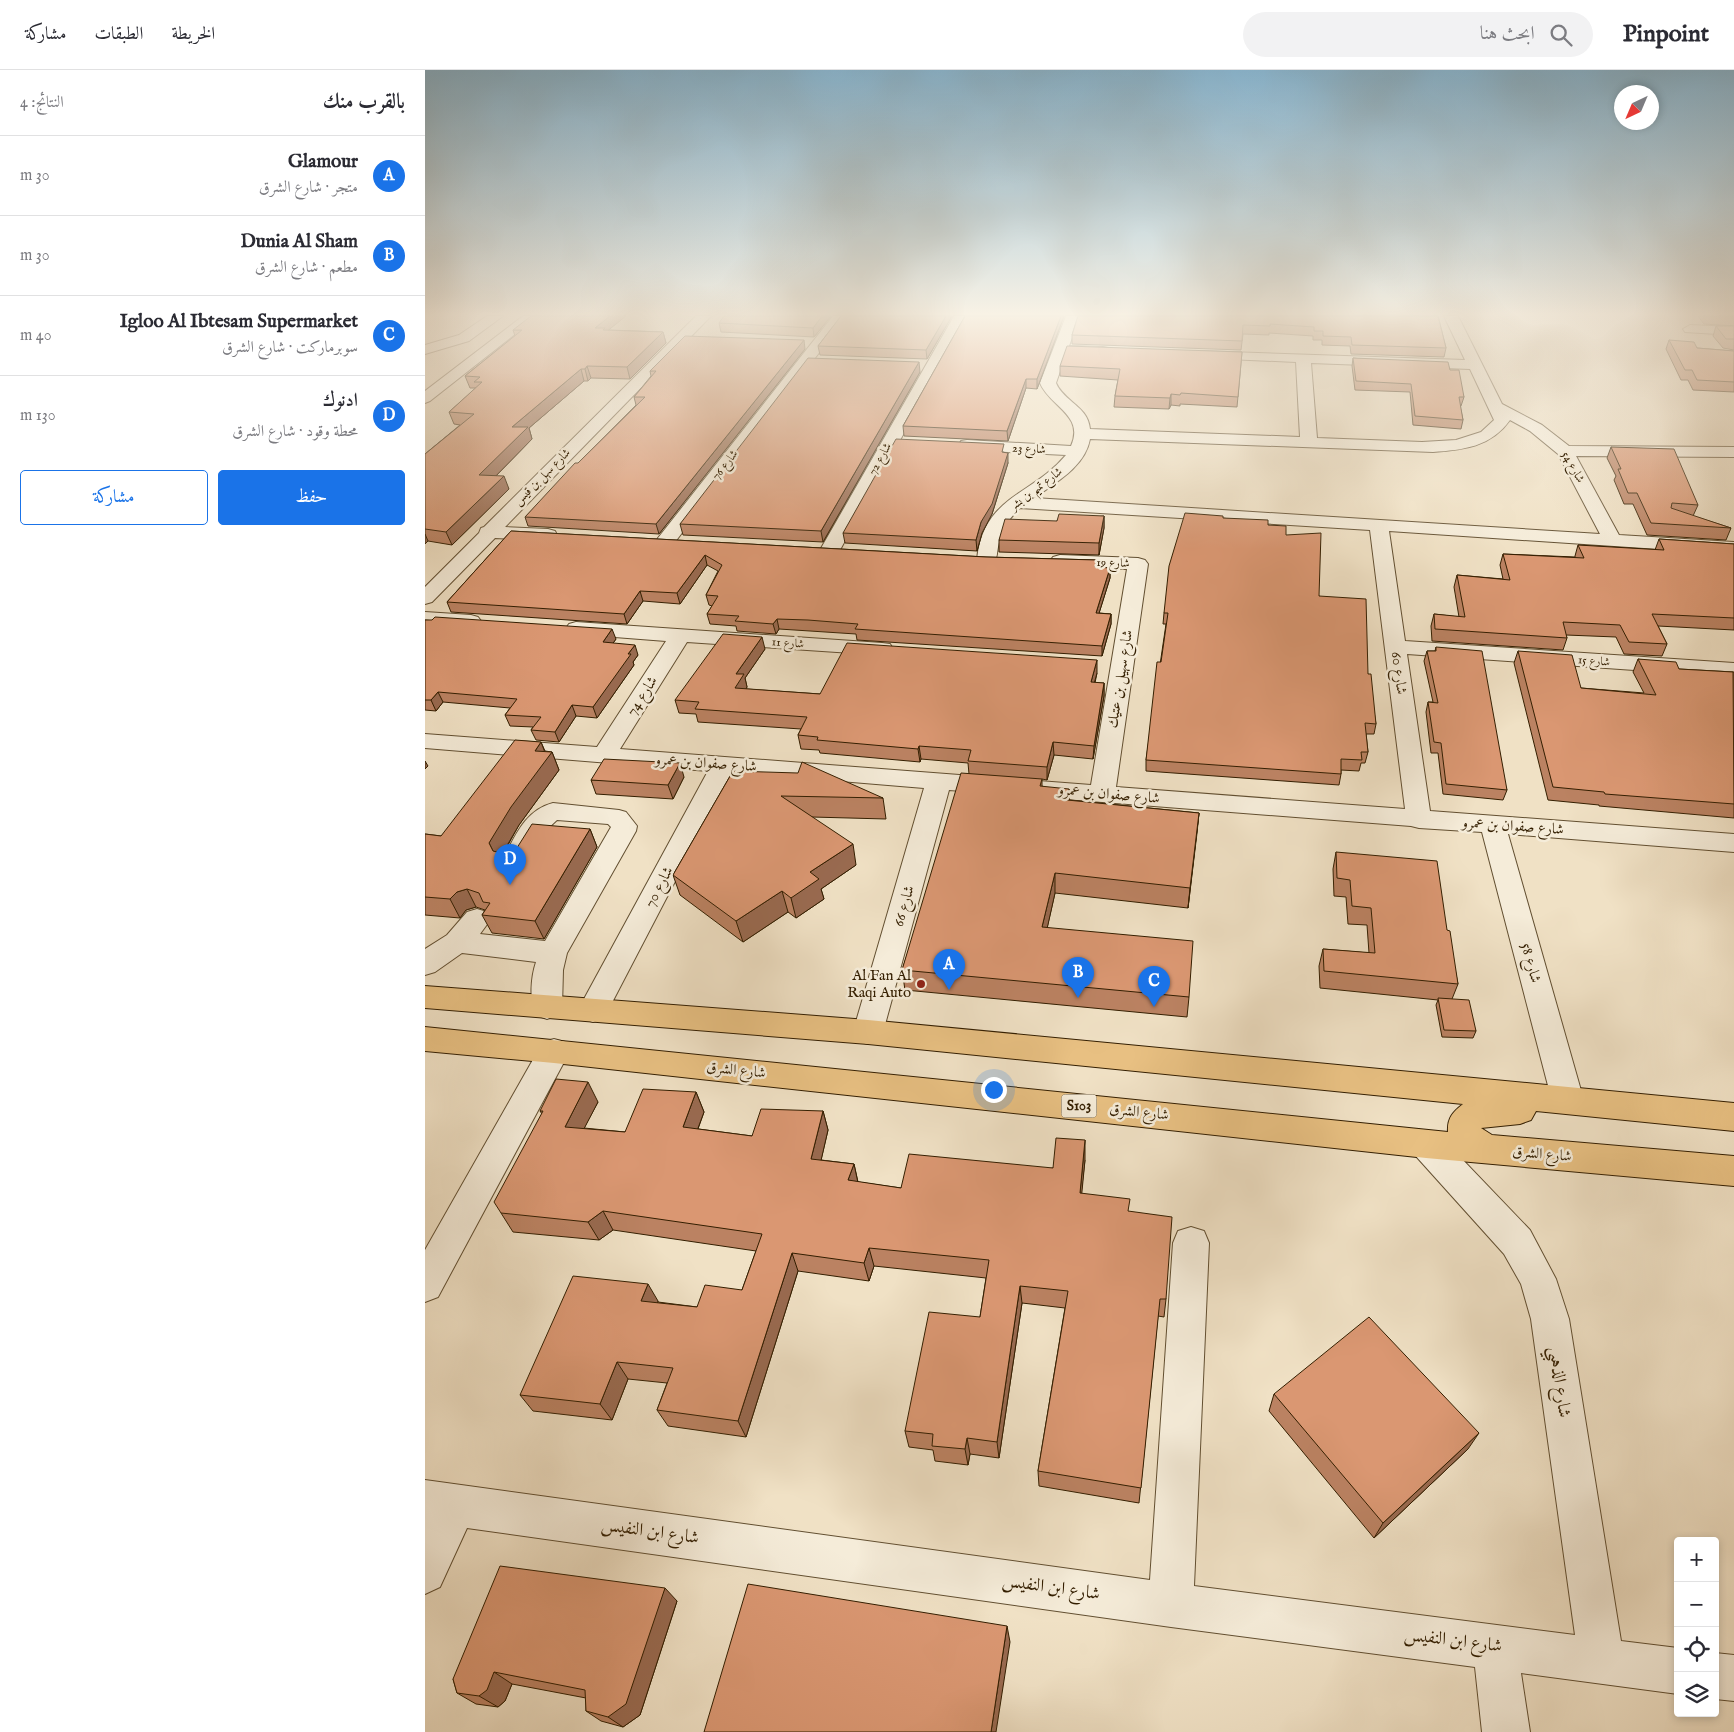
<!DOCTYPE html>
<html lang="ar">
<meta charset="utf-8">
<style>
body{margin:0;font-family:"IM FELL English",Amiri,serif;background:#f2f2f3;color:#2b2b33;direction:rtl}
.controls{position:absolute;right:15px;bottom:15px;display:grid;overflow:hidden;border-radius:5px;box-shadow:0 2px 8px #0003}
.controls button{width:45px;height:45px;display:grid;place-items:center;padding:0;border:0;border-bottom:1px solid #e1e1e2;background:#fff;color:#2b2b33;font:25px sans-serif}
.compass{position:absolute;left:1189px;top:15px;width:45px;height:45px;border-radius:50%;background:#fff;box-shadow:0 2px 8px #0003;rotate:224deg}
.you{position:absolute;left:568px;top:1019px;width:18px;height:18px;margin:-12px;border:4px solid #fff;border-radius:50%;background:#1a73e8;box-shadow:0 0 0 8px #1a73e833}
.badge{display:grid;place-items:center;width:32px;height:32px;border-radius:50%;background:#1a73e8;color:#fff;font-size:16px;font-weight:700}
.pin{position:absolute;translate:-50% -41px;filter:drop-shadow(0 1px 2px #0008)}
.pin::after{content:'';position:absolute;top:26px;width:18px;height:15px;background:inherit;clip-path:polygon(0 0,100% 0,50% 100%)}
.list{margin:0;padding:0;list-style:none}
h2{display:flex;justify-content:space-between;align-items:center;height:65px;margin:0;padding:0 20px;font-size:21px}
h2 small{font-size:16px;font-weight:400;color:#7c7c81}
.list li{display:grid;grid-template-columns:32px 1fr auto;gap:15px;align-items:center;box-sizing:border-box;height:80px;padding:0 20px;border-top:1px solid #e1e1e2}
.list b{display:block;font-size:19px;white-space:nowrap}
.list p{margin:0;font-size:16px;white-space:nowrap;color:#7c7c81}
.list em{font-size:16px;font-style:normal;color:#7c7c81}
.actions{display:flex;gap:10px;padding:15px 20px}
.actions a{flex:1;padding:11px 0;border:1px solid #1a73e8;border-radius:5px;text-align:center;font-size:18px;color:#1a73e8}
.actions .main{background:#1a73e8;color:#fff}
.icon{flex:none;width:28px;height:28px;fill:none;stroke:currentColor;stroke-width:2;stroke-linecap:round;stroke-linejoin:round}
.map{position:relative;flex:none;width:1309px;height:1662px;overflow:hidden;direction:ltr}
header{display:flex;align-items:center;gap:30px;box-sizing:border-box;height:70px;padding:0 25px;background:#fff;border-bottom:1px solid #e1e1e2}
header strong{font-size:24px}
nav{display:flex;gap:28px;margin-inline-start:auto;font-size:18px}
.search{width:350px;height:45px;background:#f2f2f3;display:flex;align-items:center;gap:12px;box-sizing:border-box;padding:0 18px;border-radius:28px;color:#7c7c81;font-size:19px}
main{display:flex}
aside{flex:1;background:#fff}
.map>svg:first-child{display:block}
</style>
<header>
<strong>Pinpoint</strong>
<div class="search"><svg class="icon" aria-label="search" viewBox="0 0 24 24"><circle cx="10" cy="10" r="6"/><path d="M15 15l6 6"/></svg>ابحث هنا</div>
<nav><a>الخريطة</a><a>الطبقات</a><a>مشاركة</a></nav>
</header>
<main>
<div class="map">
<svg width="1309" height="1662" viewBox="0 0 1309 1662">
<rect width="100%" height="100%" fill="#f0e1c5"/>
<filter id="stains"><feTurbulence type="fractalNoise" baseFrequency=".004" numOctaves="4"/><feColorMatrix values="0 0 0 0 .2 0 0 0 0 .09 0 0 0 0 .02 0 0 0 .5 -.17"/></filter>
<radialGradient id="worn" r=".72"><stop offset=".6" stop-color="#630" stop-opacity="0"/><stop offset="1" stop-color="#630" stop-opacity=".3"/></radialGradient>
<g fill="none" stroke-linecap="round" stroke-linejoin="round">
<!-- minor casing -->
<g stroke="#624f31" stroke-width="2">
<path id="minor" d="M62,246H78L44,271L0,284V275L34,265Z
M98,246H113L5,331L0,333V321Z
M271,246H286L80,457L123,459L130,461L132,465L130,469L123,471L70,468L7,532L0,534V517L54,463L56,458L59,457Z
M408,246H422L247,476L240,478L233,476L231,472L233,468Z
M529,246H543L415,480L412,484L405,486L398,484L395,480Z
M641,246H655L644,276L678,277L683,278L685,281L683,284L678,285L641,284L631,313C639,332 663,336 665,359L875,367L871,292L780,288L775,287L773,284L775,281L1040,290L1019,246H1033L1077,334L1117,355L1144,376L1309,377V387L1151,386L1194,465L1309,472V484L964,461L980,571L1309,593V607L982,584L1005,741L1309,764V782L1083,764L1159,1031L1154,1040L1143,1044L1132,1040L1127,1031L1057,762L994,758L986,756L524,720L458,962L454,971L443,974L432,971L428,962L499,718L307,702L179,948L168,952L157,948L153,940L283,701L0,678V664L172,677L241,571L151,564L144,562L141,558L144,554L151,552L457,573L465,574L468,579L465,584L457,585L262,572L195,679L666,715L702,499L635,497L628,495L625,491L628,487L635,485L713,488L720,490L723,494L691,717L980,739L945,460L595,438C583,449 576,461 573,477C572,483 572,488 569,493L562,495L555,493L552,489C559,425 607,426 641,385L542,380L536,379L534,375L536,371L542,370L646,376C660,345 625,337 615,313ZM886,293L1045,299L1069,350L1056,362L1031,370L997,372L892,368ZM1085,350L1105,361L1133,384L1175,464L609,428C630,413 660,397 665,369L1008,382C1038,380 1066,377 1085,350Z
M1265,255L1309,257V265L1260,262L1258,259Z
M0,542L46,545L53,547L56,551L53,555L46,557L0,554Z
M128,733L194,740L201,742L212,756L211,761L142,883L138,900L137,937L133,945L122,949L111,945C104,931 106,907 111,892L37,883L10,902L0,905V879L22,865L42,842L52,839L62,842L66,849L55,864L120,871L186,757L183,754L132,750L117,764L101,793L92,796L83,793L79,787C91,764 101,740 128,733Z
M129,969L140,972L145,981L13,1227L0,1232V1180L118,972Z
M1001,1060L1013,1064L1105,1160L1131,1209L1144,1249L1196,1571L1253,1578V1624L1096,1603L1105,1662H1057L1050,1597L746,1557L42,1458L15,1517L0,1524V1410L725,1510L748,1173L753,1161L766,1157L779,1161L784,1173L769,1516L1150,1565L1106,1249L1096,1214L1079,1184L989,1084L984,1074L989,1064Z
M1290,1583L1309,1585V1631L1290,1629Z"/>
</g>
<!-- major casing -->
<g stroke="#331e00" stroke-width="2">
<path id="major" d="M0,916L443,950L1309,1033V1061L1111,1041L1106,1050L1095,1054L1056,1058L1067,1065L1309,1086V1116L1001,1088L129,993L0,981V957L1023,1062C1022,1048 1028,1042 1038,1034L443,974L0,938Z"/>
</g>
<!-- minor -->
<use href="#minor" fill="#f5ecd9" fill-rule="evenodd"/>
<!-- major -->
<use href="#major" fill="#e8c082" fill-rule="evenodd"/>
</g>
<!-- wall -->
<path fill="#bb8262" stroke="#331e00" d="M406,246L389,267L296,262L294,253Z
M416,246H527L502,289L395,285L393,276Z
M540,246H639L612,319L601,318L583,371L479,366L478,356Z
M653,246H1013L1021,278L1019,287L926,284L925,276L897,275V270H888V266L844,263V265L818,264L816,280L647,274V265Z
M1273,246H1309V256L1279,254Z
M1291,256H1309V280L1298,278L1288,266Z
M88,260H184L238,262L241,273L205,309L166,308L163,311H159L104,358L107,369L71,406L84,419L27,475L3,471L0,474V384L35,355L29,354L24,342L51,318H45L40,306L90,266Z
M1244,270L1272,278L1309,281V322L1268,320L1263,310H1256L1241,279Z
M380,279L234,464L103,456L100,447L211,335L209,327L226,306L225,301Z
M817,282L812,337L755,334V336L746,335L744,339L689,337L690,326L693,310L635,306V296Z
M928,288L1025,300L1039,327L1036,336H1035L1038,350L1036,359L988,355L985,322L930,320L927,296Z
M495,302L398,472L258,465L255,454Z
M1186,377L1273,435L1268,446L1306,458L1301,470L1222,465L1208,434H1199L1189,410L1191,406L1182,388Z
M579,382L583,393L567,444L557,463L552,481L420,473L418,463Z
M679,446V458L674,485L574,482V470L632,451Z
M798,448L843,455L861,465L894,526L943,604L951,654L949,664H941L943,682L940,693H936L934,701L916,700V704L914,715L721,701V690L741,554H738L739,543Z
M86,461L561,487L672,490L671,497L685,498V508L674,543L686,544V554L677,586L432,570L431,564L385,561L354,559L351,564L312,561L311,556L285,554L282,544L287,536L284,535L281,525L293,501L282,495L255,534L218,531L202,554L26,542L22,532Z
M1234,469L1309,474V560L1233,556L1242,574L1237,586L1199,584L1191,567L1141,565L1142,568L1138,580L1007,571L1006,556L1009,544L1034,547L1029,517L1032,505L1078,509L1075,495L1078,484L1150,487V486L1153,475L1230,480Z
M0,550L191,569L188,573L213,585L208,592L209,595L172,648L151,646L134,672L111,670L106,660L108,657L85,656L80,645L85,638L18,632L11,641L0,640Z
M1011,577L1082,720L1078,730L1018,724L1013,683H1006L1001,642L1003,632H1008L999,591L1002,581H1010Z
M340,579L320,608L322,617L321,619L395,624L672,603L670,613H679V626L668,689L629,685L622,710L617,709V716L645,730L774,743L763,838L630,823L622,858L764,927L762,947L480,920L477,900L544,704L543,693L496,689L495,692L395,683L394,680L376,679L373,665L376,659L273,652L271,644L254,643L250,630Z
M1093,581L1156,618L1219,623L1208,602L1213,589L1254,599L1309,602V748L1174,736V735L1123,730L1089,593Z
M116,672L120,681L127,682L134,700L94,755L78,784H80L165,759L172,777L119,869L67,863L57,845L60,840L51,837L41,840L35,848L0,845V764L16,766Z
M308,701L458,728L461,749L387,747L431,795L396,819L399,829L371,848L363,842L318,872L255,825L248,805Z
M259,707L248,729L171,724L166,710Z
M911,782L1022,860L1033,914L1027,929L1051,961L1048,968L1017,967L1011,935L1013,930L895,918L894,896L898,879L944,883L942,855L923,854L921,827L909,826L908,799Z
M271,1022L279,1042L273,1059L327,1066L398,1041L403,1060L396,1090L429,1094L433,1112L476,1118L628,1098L660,1090L656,1124L704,1142L741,1229L739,1247L733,1246L714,1433L614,1416L613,1401L640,1238L597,1233L574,1388L545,1384L543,1395L510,1391L508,1380L484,1377L480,1361L555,1247L561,1208L449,1196L444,1211L373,1201L321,1367L243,1356L232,1340L242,1313L203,1309L187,1350L108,1341L95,1325L233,1231V1232L272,1237L317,1220L331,1181L188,1160L174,1170L88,1162L76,1143L117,1044L115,1041L173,1032L159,1058L200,1062Z
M849,1324L1043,1379L949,1468L844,1341Z
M252,1531L215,1645L198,1657L176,1651L161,1641V1628L87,1614L80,1631L73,1637L51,1634L32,1623L28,1609Z"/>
<!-- shaded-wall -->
<path fill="#996a50" stroke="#331e00" d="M185,246H201L181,262L170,258Z
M397,246H406L389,267L388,258Z
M521,246H527L502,289L501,280Z
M636,246H639L612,319V309Z
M238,262L241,273L205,309L202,297Z
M379,270L380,279L234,464L231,454Z
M494,292L495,302L398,472L396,461Z
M162,296L166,308L163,311L160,299Z
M156,299L159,311L104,358L107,369L59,418L54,405L87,357Z
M601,309V318L583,371L582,361Z
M746,324V335L744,339L745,328Z
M583,383V393L567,444L557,463L552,481L551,470L556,452Z
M79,406L84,419L27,475L21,462Z
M679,446V458L674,485V473Z
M0,464L3,471L0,474Z
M280,485L282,495L255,534L252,523Z
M685,498V508L671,553V543Z
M215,521L218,531L202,554L199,544Z
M686,544V554L677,586V576Z
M352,549L354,559L351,564L348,554Z
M187,559L191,569L181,583L178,572Z
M337,567L340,579L320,608L322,617L313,631L310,618L311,604Z
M210,575L213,585L208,592L209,595L172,648L168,637L203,584Z
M672,590V603L666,625V612Z
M679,613V626L668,689L669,676Z
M13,622L18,632L11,641L6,630Z
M147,635L151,646L134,672L130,662Z
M116,672L122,688L127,682L134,700L94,755L73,791L64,773L110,681Z
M628,672L629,685L622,710V697Z
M494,676L496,689L495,692L493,679Z
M0,691L3,696L0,699Z
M255,693L259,707L248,729L243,715Z
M644,719L645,739L642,730Z
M774,743L772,763L763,838L765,818Z
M165,759L172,777L119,869L110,851Z
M428,774L431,795L396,819L399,829L371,848L366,828L385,802Z
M630,803V823L618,877L617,857Z
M42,819L51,837L41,840L35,848L25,829L32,822Z
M357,821L363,842L318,872L311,851Z
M163,1012L173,1032L150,1076L140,1057Z
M271,1022L279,1042L266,1077L258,1057Z
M398,1041L403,1060L392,1108L386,1089Z
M660,1070V1090L655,1142V1123Z
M429,1094L433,1113L423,1110Z
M178,1141L188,1160L174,1170L163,1152Z
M444,1178L449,1196L444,1211L439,1193Z
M367,1183L373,1201L321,1367L313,1351Z
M223,1214L233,1231L227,1248L216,1231Z
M595,1216L597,1233L574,1388L572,1372Z
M192,1292L203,1309L187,1350L175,1334Z
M1054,1363L1043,1379L949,1468L958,1453Z
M542,1368L545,1384L543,1395L540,1379Z
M240,1518L252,1531L215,1645L198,1657L183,1647Z
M582,1556L585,1572L571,1662H566Z
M69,1602L87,1614L80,1631L73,1637L54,1626Z"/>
<!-- building -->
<path fill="#da9772" stroke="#331e00" d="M106,246H185L170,258H180L178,260L238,262L202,297L162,296L160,299H156L87,357H103L54,405L79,406L21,462L0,459V384L49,344L24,342L57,312H49L55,307L40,306L97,260H88Z
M299,246H397L388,258L294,253Z
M416,246H521L501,280L393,276Z
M540,246H636L612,309H601L582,361L478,356Z
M653,246H1013L1021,278L927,275L926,267L898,266V261H889V257L845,254V256L818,255L817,271L647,265Z
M1291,256H1309V269H1301Z
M260,266L379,270L231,454L100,447L150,393H153L220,327H209L231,301H225Z
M1244,270L1269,272L1272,278L1309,281V312L1272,310L1267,300H1260Z
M642,276L817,282L813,327L756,323L755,325L746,324L745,328L690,326L695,299L635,296Z
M383,288L494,292L396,461L255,454Z
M928,288L1023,292L1025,300H1034L1039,327H1034L1038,350L990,346L986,314L931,311Z
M471,369L579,374L577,382L583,383L567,434L556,452L551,470L418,463Z
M1186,377L1249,379L1273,435L1247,433L1246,438L1306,458L1226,453L1212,423H1203L1193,399H1196Z
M760,443L798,446V448L843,450V455L861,456V465L896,463L894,526L941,529L943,604H946L951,654L940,653L943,682H936L937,690L916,689V704L721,690L732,592H736L743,543H739L744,496Z
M634,444L679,446L674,473L574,470L580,449L632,451Z
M86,461L561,487L672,490L670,497L685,498L671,543L686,544L677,576L430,559L433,554L383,550L352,549L348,554L310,551L314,546L282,544L293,526L281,525L297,495L280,485L252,523L215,521L199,544L22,532Z
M1234,469L1309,474V548L1227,544L1242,574L1204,572L1195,555L1138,552L1142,568L1010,559L1009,544L1040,547L1032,505L1085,510L1078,484L1159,488L1153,475L1239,480Z
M10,547L187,559L178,572L210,575L203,584H206L168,637L147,635L130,662L106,660L116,647L80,645L92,629L13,622L6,630H0V550H7Z
M298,564L337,567L311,604H319L310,618L395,624L422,573L672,590L666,612L679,613L669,676L628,672L622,697L543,691L546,680L494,676L493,679L392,670L393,667L373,665L382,647L270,639L274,632L250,630Z
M1011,577L1057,581L1082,720L1021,714L1016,673L1009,672L1003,632L1013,633L1002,581H1011Z
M1093,581L1147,585L1156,618L1231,625L1213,589L1251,592L1254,599L1308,602L1309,734L1180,724L1179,722L1128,717Z
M90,670L116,672L110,681L127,682L86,737L64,773L68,781L80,784L90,781L107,754L165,759L110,851L57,845L65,833L58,832L54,823L42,819L32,822L25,829L0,827V764L16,766Z
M179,689L255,693L243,715L166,710Z
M377,692L458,728L356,726L428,774L385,802L394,809L366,828L357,821L311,851L248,805L308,701L373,703Z
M536,703L617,709L615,716L644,719L642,730L774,743L765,818L630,803L617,857L768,871L764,927L477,900Z
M911,782L1012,791L1022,860L1025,861L1033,914L899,901L898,879L950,883L946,838L927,836L925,810L912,808Z
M1013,928L1044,930L1051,961L1019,960Z
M131,1009L163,1012L140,1057L200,1062L218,1019L271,1022L258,1057L327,1066L336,1039L398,1041L386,1089L429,1094L423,1110L476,1118L484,1084L628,1098L631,1068L660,1070L655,1123L705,1129L703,1141L747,1147L741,1229H735L716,1418L613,1401L643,1221L595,1216L572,1372L542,1368L540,1379L507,1376L508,1364L480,1361L504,1242L555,1247L564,1190L444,1178L439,1193L367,1183L313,1351L232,1340L248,1298L192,1292L175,1334L95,1325L148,1206L223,1214L216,1231L272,1237L280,1215L317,1220L337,1164L178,1141L163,1152L76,1143L69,1132L118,1041H115Z
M944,1247L1054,1363L958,1453L849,1324Z
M75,1496L240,1518L201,1634L183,1647L161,1641L160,1620L69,1602L62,1620L54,1626L32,1623L28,1609Z
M323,1514L582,1556L566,1662H279Z"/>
<!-- sky -->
<linearGradient id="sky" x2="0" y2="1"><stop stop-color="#89b8d4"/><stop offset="0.51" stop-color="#f8f2e5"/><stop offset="1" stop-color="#f8f2e5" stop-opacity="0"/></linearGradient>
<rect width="1309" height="479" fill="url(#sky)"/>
<!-- markers -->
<circle fill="#8f2418" stroke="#f5ecd9" stroke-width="2" cx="496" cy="914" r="5"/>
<g text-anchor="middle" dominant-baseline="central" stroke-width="5" stroke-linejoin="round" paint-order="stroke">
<!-- far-street labels -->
<g font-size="12" fill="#331e00" stroke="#f5ecd9">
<text transform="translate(604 379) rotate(3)">شارع 23</text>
<text transform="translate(455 389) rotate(-61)">شارع 72</text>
<text transform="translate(300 395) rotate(-52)">شارع 76</text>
<text transform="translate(1148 397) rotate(60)">شارع 54</text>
<text transform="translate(117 407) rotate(-45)">شارع سهل بن قيس</text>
<text transform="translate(611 419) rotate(-37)">شارع تميم بن بشر</text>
<text transform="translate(688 493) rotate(2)">شارع 19</text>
<text transform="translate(363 573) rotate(4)">شارع 11</text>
<text transform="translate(1169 591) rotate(4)">شارع 15</text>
</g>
<!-- shield labels -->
<rect fill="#f5ecd9" stroke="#6d5c41" stroke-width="1" x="636.5" y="1024.5" width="35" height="23" rx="4"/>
<g font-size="14" font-weight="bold" fill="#331e00">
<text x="654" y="1036">S103</text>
</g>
<!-- street labels -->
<g font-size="15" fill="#331e00" stroke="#f5ecd9">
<text transform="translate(974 603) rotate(82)">شارع 60</text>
<text transform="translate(695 609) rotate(-81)">شارع سهيل بن عتيك</text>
<text transform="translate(217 626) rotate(-57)">شارع 74</text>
<text transform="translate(281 693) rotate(4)">شارع صفوان بن عمرو</text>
<text transform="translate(684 724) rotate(5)">شارع صفوان بن عمرو</text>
<text transform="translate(1088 756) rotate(4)">شارع صفوان بن عمرو</text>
<text transform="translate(234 817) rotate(-62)">شارع 70</text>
<text transform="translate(479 836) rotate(-74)">شارع 66</text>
<text transform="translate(1106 893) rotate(75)">شارع 58</text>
<text transform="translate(311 1000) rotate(6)">شارع الشرق</text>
<text transform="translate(714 1042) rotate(6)">شارع الشرق</text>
<text transform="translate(1117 1084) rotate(5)">شارع الشرق</text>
</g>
<!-- poi labels -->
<g font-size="15" fill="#331e00" stroke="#f5ecd9" text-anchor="end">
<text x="486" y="905">Al Fan Al<tspan x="486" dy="17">Raqi Auto</tspan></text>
</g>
<!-- near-street labels -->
<g font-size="18" fill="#331e00" stroke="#f5ecd9">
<text transform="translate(1134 1312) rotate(82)">شارع الذهبي</text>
<text transform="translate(225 1462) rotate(8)">شارع ابن النفيس</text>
<text transform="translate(626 1518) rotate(8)">شارع ابن النفيس</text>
<text transform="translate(1028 1571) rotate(7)">شارع ابن النفيس</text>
</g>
</g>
<rect width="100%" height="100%" filter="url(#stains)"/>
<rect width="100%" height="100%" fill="url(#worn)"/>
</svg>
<div class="controls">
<button>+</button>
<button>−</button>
<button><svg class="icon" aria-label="locate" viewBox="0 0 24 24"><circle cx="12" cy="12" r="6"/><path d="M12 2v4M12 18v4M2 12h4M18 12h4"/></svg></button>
<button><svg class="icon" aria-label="layers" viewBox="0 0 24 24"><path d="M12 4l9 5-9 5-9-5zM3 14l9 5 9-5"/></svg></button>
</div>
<svg class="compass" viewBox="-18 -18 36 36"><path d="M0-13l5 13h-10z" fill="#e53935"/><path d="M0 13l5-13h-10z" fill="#7c7c81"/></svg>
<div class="you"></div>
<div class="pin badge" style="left:524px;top:920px">A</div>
<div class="pin badge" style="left:653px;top:928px">B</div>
<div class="pin badge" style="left:729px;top:937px">C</div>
<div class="pin badge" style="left:85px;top:815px">D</div>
</div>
<aside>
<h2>بالقرب منك<small>النتائج: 4</small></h2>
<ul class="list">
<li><span class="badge">A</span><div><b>Glamour</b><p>متجر · شارع الشرق</p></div><em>30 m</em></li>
<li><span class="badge">B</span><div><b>Dunia Al Sham</b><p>مطعم · شارع الشرق</p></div><em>30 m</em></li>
<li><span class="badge">C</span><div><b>Igloo Al Ibtesam Supermarket</b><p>سوبرماركت · شارع الشرق</p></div><em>40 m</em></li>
<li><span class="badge">D</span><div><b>ادنوك</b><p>محطة وقود · شارع الشرق</p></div><em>130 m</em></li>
</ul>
<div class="actions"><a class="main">حفظ</a><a>مشاركة</a></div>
</aside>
</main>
